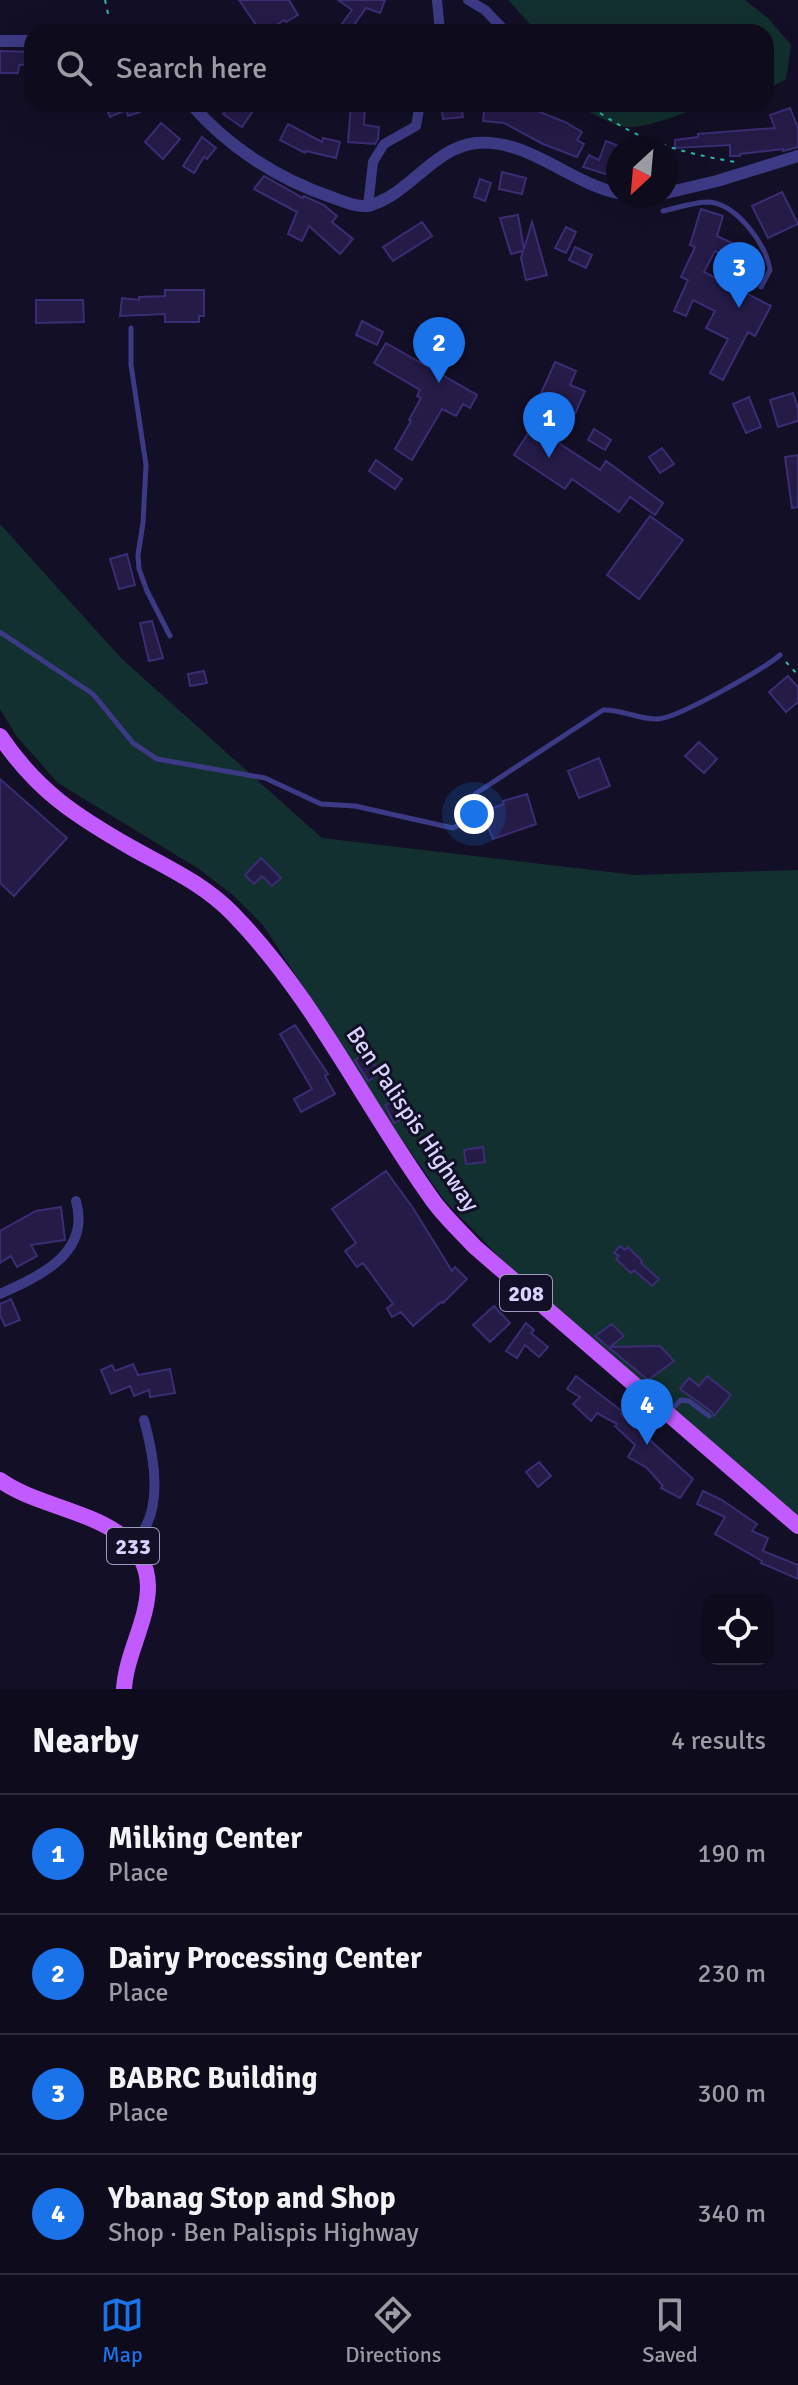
<!DOCTYPE html>
<meta charset="utf-8">
<style>
body{margin:0;font-family:Signika,sans-serif;background:#1c1929;color:#f1f3f6}
.controls{position:absolute;right:24px;bottom:24px;display:grid;overflow:hidden;border-radius:16px;box-shadow:0 8px 32px #0002}
.controls button{width:72px;height:72px;display:grid;place-items:center;padding:0;border:0;border-bottom:2px solid #2e2b3b;background:#0e0b1c;color:#f1f3f6;font:40px sans-serif}
.compass{position:absolute;left:606px;top:136px;width:72px;height:72px;border-radius:50%;background:#0e0b1c;box-shadow:0 8px 32px #0002;rotate:206deg}
.you{position:absolute;left:474px;top:814px;width:28px;height:28px;margin:-20px;border:6px solid #fff;border-radius:50%;background:#1a73e8;box-shadow:0 0 0 12px #1a73e833}
.badge{display:grid;place-items:center;width:52px;height:52px;border-radius:50%;background:#1a73e8;color:#fff;font-size:26px;font-weight:700}
.pin{position:absolute;translate:-50% -66px;filter:drop-shadow(0 2px 4px #0008)}
.pin::after{content:'';position:absolute;top:42px;width:28px;height:24px;background:inherit;clip-path:polygon(0 0,100% 0,50% 100%)}
.list{margin:0;padding:0;list-style:none}
h2{display:flex;justify-content:space-between;align-items:center;height:104px;margin:0;padding:0 32px;font-size:34px}
h2 small{font-size:26px;font-weight:400;color:#9b9ba3}
.list li{display:grid;grid-template-columns:52px 1fr auto;gap:24px;align-items:center;box-sizing:border-box;height:120px;padding:0 32px;border-top:2px solid #2e2b3b}
.list b{display:block;font-size:30px;white-space:nowrap}
.list p{margin:0;font-size:26px;white-space:nowrap;color:#9b9ba3}
.list em{font-size:26px;font-style:normal;color:#9b9ba3}
.icon{flex:none;width:44px;height:44px;fill:none;stroke:currentColor;stroke-width:2;stroke-linecap:round;stroke-linejoin:round}
.map{position:relative;flex:none;width:798px;height:1689px;overflow:hidden}
.search{position:absolute;background:#0e0b1c;box-shadow:0 8px 32px #0002;left:24px;right:24px;top:24px;height:88px;display:flex;align-items:center;gap:20px;box-sizing:border-box;padding:0 28px;border-radius:24px;color:#9b9ba3;font-size:30px}
.sheet{height:584px;background:#0e0b1c}
nav{display:flex;justify-content:space-around;align-items:center;box-sizing:border-box;height:112px;border-top:2px solid #2e2b3b;background:#0e0b1c;font-size:22px;color:#9b9ba3}
nav a{display:grid;justify-items:center;gap:4px}
nav .on{color:#1a73e8}
.map>svg:first-child{display:block}
</style>
<div class="map">
<svg width="798" height="1689" viewBox="0 0 798 1689">
<rect width="100%" height="100%" fill="#130f26"/>
<!-- green -->
<path fill="#12302f" d="M508,0H745L769,19L791,45L786,79L766,90V32H537Z
M574,104H713C686,110 654,128 627,127C614,127 587,110 574,104Z
M0,524L122,659L322,838L635,875L798,870V1521L535,1294L445,1201L400,1137L263,925L233,895L199,869L58,783L17,737L0,709Z"/>
<!-- building -->
<path fill="#241b47" stroke="#3b2d73" stroke-width="2" d="M239,0H289L298,15L286,22L284,20L266,32H261Z
M338,0H385L380,13L366,8L349,32H336L352,10Z
M0,51L32,52V64L19,65L18,73H0Z
M104,104H138L140,112L128,116L126,110L110,117Z
M229,104H243L253,111L242,127L223,114Z
M351,104H365L364,125L379,127L378,139L375,144L348,142Z
M461,104L463,117L443,119L441,105Z
M485,104H516L515,108L537,111L565,122L582,132L577,140L584,144L577,157L543,144L504,123L483,121Z
M790,108L798,128V147L783,151V149L740,154V156H730V145L675,148V140L698,137V134L775,128L770,115Z
M161,123L180,139L163,159L145,142Z
M288,124L322,142L323,138L340,142L336,158L306,151L305,153L280,140Z
M202,137L216,148L207,159L204,157L194,173L183,166Z
M606,141L618,146V178L583,167L589,155L599,160Z
M502,172L526,178L522,194L499,189Z
M264,176L303,198L304,196L324,205L337,216L332,222L353,239L340,254L309,226L302,241L288,234L297,212L254,189Z
M480,179L491,183L485,201L474,197Z
M782,192L798,224L768,238L752,206Z
M701,209L723,216L717,236L736,245L729,258L715,251L704,272L771,306L755,336L748,332L723,380L710,373L728,339L706,328L715,311L693,300L686,316L674,311L688,280L681,277L695,247L690,245Z
M518,215L524,249L532,222L547,275L526,280L521,258L523,251L511,254L500,218Z
M422,222L432,236L393,261L383,247Z
M566,227L576,232L566,253L555,248Z
M575,247L592,255L586,268L569,260Z
M165,290H204V316H199V322H165V314L120,316L122,298L139,300V297L165,296Z
M36,300H83L84,322L36,323Z
M362,321L383,332L377,345L356,335Z
M386,343L477,395L470,408L463,404L456,416L442,409L412,460L395,449L411,421L409,420L421,398L417,396L420,390L374,363Z
M555,362L576,371L570,385L585,391L575,414L539,398Z
M793,393L798,409V421L778,427L770,400Z
M749,397L761,427L746,433L733,404Z
M533,426L600,470L606,461L663,503L655,515L630,497L619,512L572,479L565,489L514,455Z
M594,429L611,440L605,450L588,440Z
M662,448L674,464L660,473L649,457Z
M798,455V507L792,508L785,457Z
M376,460L402,479L395,489L369,471Z
M650,516L683,540L639,599L607,575Z
M127,554L135,585L119,589L110,559Z
M152,621L163,658L149,661L140,623Z
M204,671L207,683L190,686L188,674Z
M788,676L798,687V702L786,712L769,692Z
M699,742L717,759L704,773L685,756Z
M599,758L610,786L579,798L568,771Z
M0,779L67,838L14,896L0,883Z
M527,794L536,824L493,839L482,812L504,804L503,801Z
M261,858L281,878L272,886L262,876L254,884L245,875Z
M295,1025L328,1074L325,1076L335,1094L301,1112L294,1099L312,1089L280,1034Z
M367,1053L380,1074L368,1081L355,1060Z
M395,1100L404,1117L394,1123L385,1105Z
M483,1147L485,1162L466,1164L464,1150Z
M386,1171L413,1208L452,1271L455,1267L467,1279L443,1303L441,1302L413,1326L401,1312L392,1317L387,1308L393,1304L363,1263L357,1267L345,1251L356,1243L332,1209Z
M61,1207L65,1240L31,1245L37,1256L17,1267L11,1256L0,1263V1231L36,1211Z
M620,1246L625,1250L628,1247L642,1261L641,1263L659,1279L652,1286L634,1270L631,1273L616,1259L619,1256L614,1253Z
M11,1299L20,1320L5,1326L0,1315V1304Z
M494,1306L510,1323L490,1342L473,1325Z
M526,1323L534,1330L531,1333L548,1347L539,1357L525,1345L517,1358L506,1351Z
M612,1324L624,1336L610,1347L660,1346L674,1361L648,1380L595,1336Z
M133,1364L138,1375L170,1369L175,1393L150,1397L149,1390L134,1396L130,1386L111,1394L101,1370L112,1365L115,1371Z
M576,1376L623,1412L621,1414L693,1479L680,1498L661,1488L663,1486L647,1468L628,1457L635,1445L615,1426L617,1424L597,1413L591,1421L573,1404L580,1397L567,1389Z
M707,1376L731,1395L714,1416L712,1412L680,1389L689,1378L699,1386Z
M539,1462L551,1476L538,1487L526,1472Z
M703,1491L722,1500L757,1524L752,1531L768,1538L763,1551L798,1565V1579L761,1563L762,1561L715,1534L725,1517L697,1504Z"/>
<g fill="none" stroke-linecap="round" stroke-linejoin="round">
<!-- path -->
<path stroke="#2fb8b0" stroke-width="2" stroke-dasharray="4 6" stroke-linecap="butt" d="M105,0L109,18
M600,113C644,143 684,153 735,162
M786,662L798,675"/>
<!-- service -->
<path stroke="#3d3a85" stroke-width="5" d="M663,211C677,208 694,202 708,202C736,203 767,245 770,270L761,287
M131,328V365L146,465L143,523L138,555L139,569L147,591L170,636
M0,632L93,694L133,743L157,759L265,778L321,804L355,806L453,828L463,823L469,803L475,794L603,710C621,709 640,720 658,719C678,718 764,669 780,655
M671,1410L681,1400L689,1401L709,1416"/>
<!-- minor -->
<path stroke="#3d3a85" stroke-width="10" d="M437,0L440,32
M468,0L485,10L506,32
M588,104L589,105
M368,206L373,162L384,144L416,126L420,104
M0,1294C39,1276 91,1254 76,1201
M132,1544C165,1516 155,1459 144,1420"/>
<!-- tertiary -->
<path stroke="#3d3a85" stroke-width="12" d="M99,32H121
M0,41H32
M191,104C228,147 278,179 331,197C342,201 355,207 367,206C374,205 383,200 389,197C418,180 440,147 476,143C527,138 570,183 618,193
M666,193L717,181L798,156"/>
<!-- primary -->
<path stroke="#c25bff" stroke-width="16" d="M0,736C37,791 76,816 132,848C168,868 204,884 233,914C315,998 365,1107 434,1202C446,1218 461,1232 475,1247L798,1526
M0,1480C45,1514 146,1513 148,1586C148,1621 126,1654 124,1689"/>
</g>
<g text-anchor="middle" dominant-baseline="central" stroke-width="6" stroke-linejoin="round" paint-order="stroke">
<!-- shield labels -->
<g fill="#130f26" stroke="#9e99be" stroke-width="2">
<rect x="500" y="1275" width="52" height="36" rx="6"/>
<rect x="107" y="1528" width="52" height="36" rx="6"/>
</g>
<g font-size="22" font-weight="bold" fill="#d9d4ff">
<text x="526" y="1293">208</text>
<text x="133" y="1546">233</text>
</g>
<!-- street labels -->
<g font-size="24" fill="#d9d4ff" stroke="#130f26">
<text transform="translate(413 1119) rotate(56)">Ben Palispis Highway</text>
</g>
</g>
</svg>
<div class="controls">
<button><svg class="icon" aria-label="locate" viewBox="0 0 24 24"><circle cx="12" cy="12" r="6"/><path d="M12 2v4M12 18v4M2 12h4M18 12h4"/></svg></button>
</div>
<svg class="compass" viewBox="-18 -18 36 36"><path d="M0-13l5 13h-10z" fill="#e53935"/><path d="M0 13l5-13h-10z" fill="#9b9ba3"/></svg>
<div class="you"></div>
<div class="pin badge" style="left:549px;top:458px">1</div>
<div class="pin badge" style="left:439px;top:383px">2</div>
<div class="pin badge" style="left:739px;top:308px">3</div>
<div class="pin badge" style="left:647px;top:1445px">4</div>
<div class="search"><svg class="icon" aria-label="search" viewBox="0 0 24 24"><circle cx="10" cy="10" r="6"/><path d="M15 15l6 6"/></svg>Search here</div>
</div>
<section class="sheet">
<h2>Nearby<small>4 results</small></h2>
<ul class="list">
<li><span class="badge">1</span><div><b>Milking Center</b><p>Place</p></div><em>190 m</em></li>
<li><span class="badge">2</span><div><b>Dairy Processing Center</b><p>Place</p></div><em>230 m</em></li>
<li><span class="badge">3</span><div><b>BABRC Building</b><p>Place</p></div><em>300 m</em></li>
<li><span class="badge">4</span><div><b>Ybanag Stop and Shop</b><p>Shop · Ben Palispis Highway</p></div><em>340 m</em></li>
</ul>
</section>
<nav>
<a class="on"><svg class="icon" aria-label="map" viewBox="0 0 24 24"><path d="M3 6l6-2 6 2 6-2v14l-6 2-6-2-6 2zM9 4v14M15 6v14"/></svg>Map</a>
<a><svg class="icon" aria-label="directions" viewBox="0 0 24 24"><path d="M12 3l9 9-9 9-9-9zM9 14v-3h6M13 9l2 2-2 2"/></svg>Directions</a>
<a><svg class="icon" aria-label="saved" viewBox="0 0 24 24"><path d="M7 4h10v16l-5-4-5 4z"/></svg>Saved</a>
</nav>
